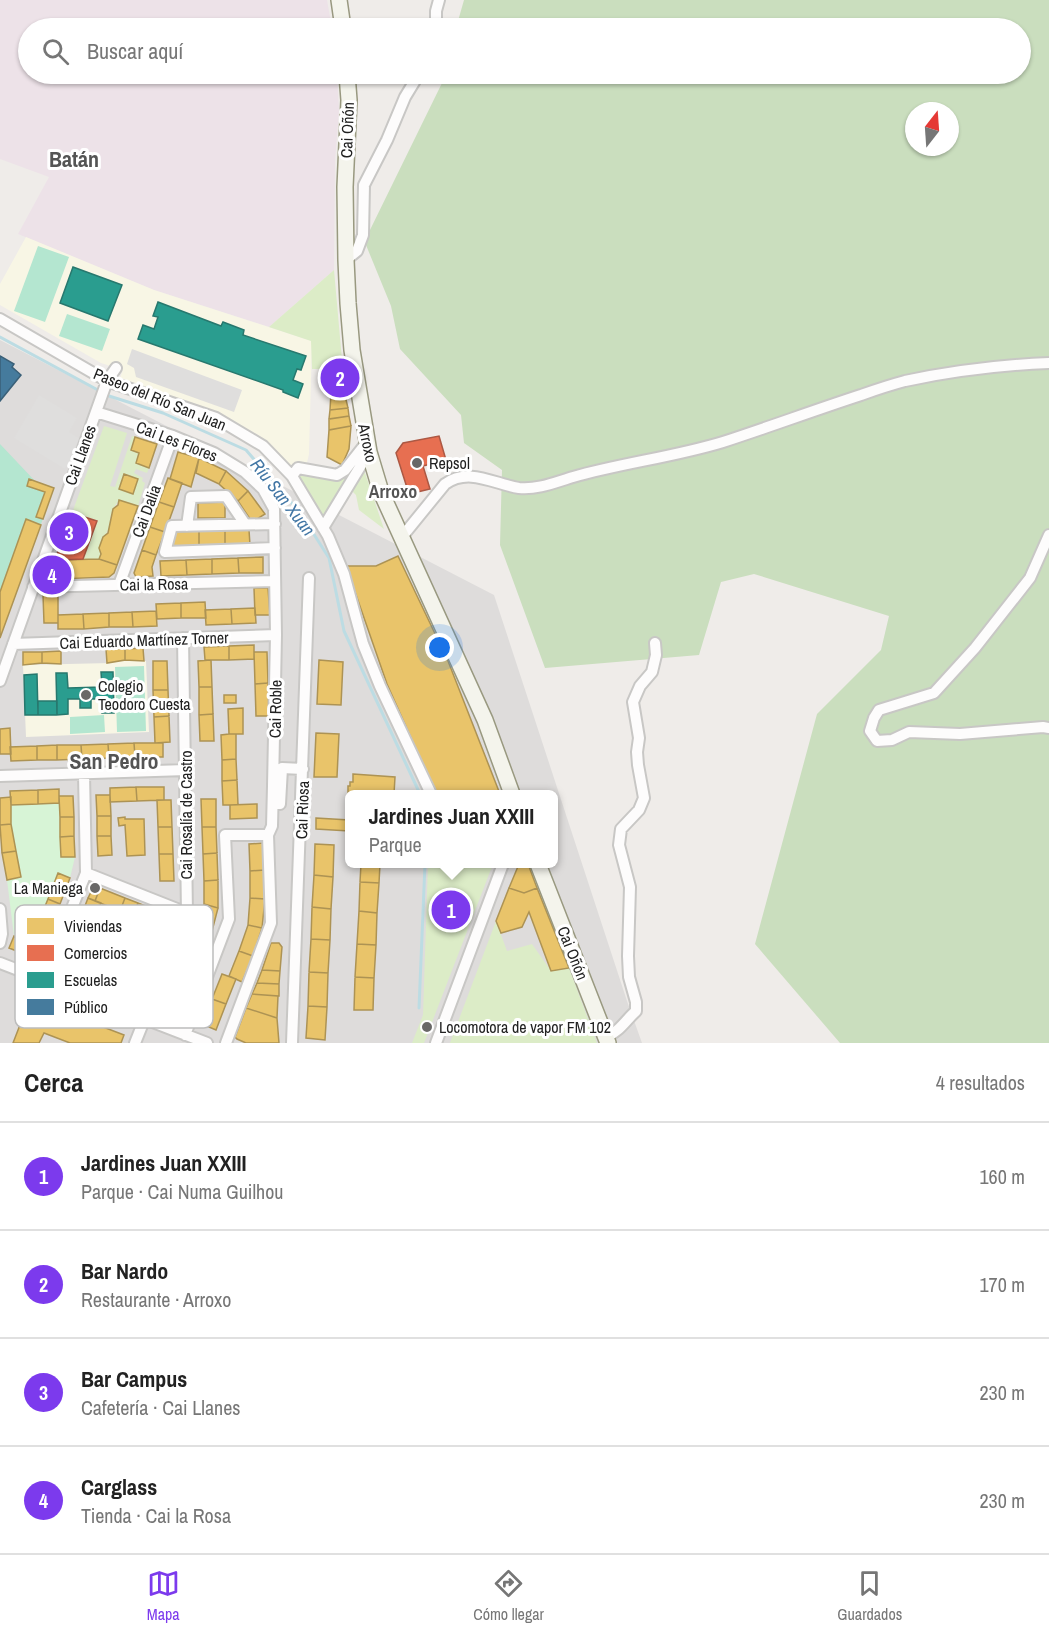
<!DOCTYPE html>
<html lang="es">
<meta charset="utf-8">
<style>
body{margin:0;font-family:"Archivo Narrow",sans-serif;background:#f6f6f6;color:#222}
.compass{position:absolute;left:905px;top:102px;width:54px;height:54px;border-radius:50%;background:#fff;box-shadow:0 2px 4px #0004;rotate:17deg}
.you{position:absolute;left:440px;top:648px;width:21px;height:21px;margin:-15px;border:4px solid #fff;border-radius:50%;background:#1a73e8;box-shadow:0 0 0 9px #1a73e833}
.badge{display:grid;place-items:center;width:39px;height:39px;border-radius:50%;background:#7c3aed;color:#fff;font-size:20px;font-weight:700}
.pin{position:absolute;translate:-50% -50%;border:3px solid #fff;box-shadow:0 2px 6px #0006}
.popup{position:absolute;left:345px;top:790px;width:213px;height:78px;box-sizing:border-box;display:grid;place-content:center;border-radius:9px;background:#fff;filter:drop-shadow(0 2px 4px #0005);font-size:20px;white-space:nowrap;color:#767676}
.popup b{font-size:22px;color:#222}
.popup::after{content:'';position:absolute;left:50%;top:100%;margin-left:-12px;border:12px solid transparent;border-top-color:#fff}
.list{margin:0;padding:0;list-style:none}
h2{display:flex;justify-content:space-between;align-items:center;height:78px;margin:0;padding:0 24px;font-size:26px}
h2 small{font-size:20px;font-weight:400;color:#767676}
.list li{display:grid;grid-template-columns:39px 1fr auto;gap:18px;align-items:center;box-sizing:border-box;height:108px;padding:0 24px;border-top:2px solid #e0e0e0}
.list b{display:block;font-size:22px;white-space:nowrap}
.list p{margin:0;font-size:20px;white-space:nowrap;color:#767676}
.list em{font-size:20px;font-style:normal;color:#767676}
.icon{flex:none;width:33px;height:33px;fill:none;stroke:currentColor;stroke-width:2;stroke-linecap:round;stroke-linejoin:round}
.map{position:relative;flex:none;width:1049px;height:1043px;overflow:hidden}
.search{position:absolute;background:#fff;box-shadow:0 2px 4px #0004;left:18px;right:18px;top:18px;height:66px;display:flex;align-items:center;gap:15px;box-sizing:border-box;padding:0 21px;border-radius:33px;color:#767676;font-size:22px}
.sheet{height:510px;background:#fff}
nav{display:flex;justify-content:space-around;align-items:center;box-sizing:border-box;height:84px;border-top:2px solid #e0e0e0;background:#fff;font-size:16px;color:#767676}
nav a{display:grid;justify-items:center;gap:3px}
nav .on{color:#7c3aed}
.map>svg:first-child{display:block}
</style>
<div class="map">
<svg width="1049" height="1043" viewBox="0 0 1049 1043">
<rect width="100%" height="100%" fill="#efece9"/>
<!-- residential -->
<path fill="#dedcdb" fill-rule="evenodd" d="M0,340L494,595L627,1001L642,1043H0ZM349,794H553V864H349Z"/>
<!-- industrial -->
<path fill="#ede2e8" d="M0,0H327L332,28H28V74H337L339,110L335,161L334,270L269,327L154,290L18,234L49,177L0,159Z"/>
<!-- education -->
<path fill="#f8f6e5" d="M26,237L154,290L312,341L309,454L306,467L303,465L290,466L278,452L263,438L218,413L120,378L123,370L101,363L0,305V284Z
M125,660L146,661L149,732L26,737L23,665L111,663V661Z"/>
<!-- grass -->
<path fill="#dcecc7" d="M334,270L343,371L328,373L323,369H312L311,341L269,327Z
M104,426L127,433L110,486L115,487L132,436L135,437L131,450L139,453L136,462L149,468L147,473L136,469L134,473L143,478L142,481L145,483L138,506L119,500L113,509L110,518L111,524L106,534L99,559H83L96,521L72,513Z
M363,467L384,529L359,510L356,495L350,489Z
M297,472L339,479L348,477L324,518L297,477Z
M428,864H493L424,1043H412L423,1015Z
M496,921L507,951L532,944L551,971L569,968L597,1043H450Z"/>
<!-- forest -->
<path fill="#cadebe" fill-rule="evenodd" d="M464,0H1049V1043H840L755,944L817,714L881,650L889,616L754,574L721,582L699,655L545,668L500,545L502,470L464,443L461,415L400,349L391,306L366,245L369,232L442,83L445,74H1020V28H456ZM914,111H950V147H914Z"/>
<!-- park -->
<path fill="#d7f4d6" d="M59,803L61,857H75L70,878L58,874L30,942L14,936L7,880L21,877L11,824V805Z"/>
<!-- pitch -->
<path fill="#b4e6d0" d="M38,246L69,257L45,322L14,311Z
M67,314L110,329L102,351L59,336Z
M0,444L35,481L54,488L0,638Z
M144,666L146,731L117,732L115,667Z
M104,715L105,732L70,734V717Z"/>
<!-- parking -->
<path fill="#dfdedd" d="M132,349L242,390L234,412L136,377L134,368L127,364Z
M39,395L77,418L69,432L80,439L75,454L65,469L14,438Z"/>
<!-- homes -->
<path fill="#e9c46a" stroke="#ad9354" stroke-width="1.5" d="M344,391L348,408L330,410L331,393Z
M348,408L349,416L329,419L330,410Z
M349,416L351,426L329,430V419Z
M351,426L349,449L342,465L327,457L329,430Z
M135,437L157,444L149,468L136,463L139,453L131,450Z
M178,452L199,458L191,487L170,479Z
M199,458L226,471L219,484L196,473Z
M226,471L248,491L238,501L219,484Z
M124,474L138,479L133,494L119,489Z
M168,478L182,483L174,507L159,502Z
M29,479L54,488L43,519L36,517L45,492L27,486Z
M248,491L265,514L252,522L238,501Z
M119,500L138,506L117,565L99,559L101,554L99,548L103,537L108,533L113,509L118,505Z
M159,502L174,507L165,532L150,527Z
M225,502V518H198V503Z
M26,519L41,525L0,638V592Z
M150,527L165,532L156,555L142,550Z
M225,530H249L250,545L225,546Z
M225,530V546H199V531Z
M199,531V546L173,547V532Z
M142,550L156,555L152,567L153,576L136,577L134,573Z
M398,556L448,661L500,794H436L387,684L346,566H376Z
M263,557V573H239L238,558Z
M238,558L239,573L212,574V559Z
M99,559L117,565L114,573L109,577L60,579V560Z
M212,559V574L187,575L186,560Z
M186,560L187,575L161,576L160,561Z
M254,588H268L270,615H255Z
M43,595H58V623H44Z
M205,602L206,618H181V603Z
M181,603V618L157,619L156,604Z
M255,608L256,623L232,624L231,609Z
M231,609L232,624L206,625L205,610Z
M156,611L157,626L133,627L132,612Z
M132,612L133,627H109V613Z
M109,613V627L84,629L83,614Z
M83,614L84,629H58V615Z
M254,645V659L229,660V646Z
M229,646V660H205L204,647Z
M143,648L144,661L125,660V649Z
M106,649H125V660L107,663Z
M61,651V664L42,663V652Z
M23,652H42V663L23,665Z
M254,652H267L268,683L255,684Z
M211,660L212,687H199L198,661Z
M319,660L343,662L341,705L317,704Z
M153,661H167L168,690H153Z
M268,683L269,716H256L255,684Z
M199,687H212L213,714L199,715Z
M153,690H168L169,716L154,717Z
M224,695H236V703H224Z
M243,708V734H229L228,709Z
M213,714L214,741H200L199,715Z
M169,716L170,742L155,743L154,717Z
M10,728L11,754H0V729Z
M316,733L339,734L337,777H314Z
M229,734H236V759L222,760L221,735Z
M134,743H163V757H135Z
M134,743L135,757L109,758L108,744Z
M108,744L109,758L82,759L81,745Z
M57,745V760H37V746Z
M57,745H81L82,759L57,760Z
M37,746V760L11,761L10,747Z
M236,759L237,780L222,781V760Z
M353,774L395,777L394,794H349L348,798V786H350V782H353Z
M237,780L238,805H223L222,781Z
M136,787H164V800L137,801Z
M136,787L137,801L110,802V788Z
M59,789V803L38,804V790Z
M38,790V804L11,805L10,791Z
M96,795H110L111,816H97Z
M59,796H73L74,817H60Z
M11,797V824L0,825V798Z
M201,799H216V827H202Z
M157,800H171L172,827H158Z
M257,804V818L230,819V805Z
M97,816H111V836H97Z
M60,817H74V836L60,837Z
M125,817V819H144L145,855L127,856L125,825L119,826L118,818Z
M316,818L349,820V831L316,829Z
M11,824L16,851L2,853L0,825Z
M158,827H172L173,854H159Z
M202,827H216L217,853L203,854Z
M74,836L75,857H61L60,837Z
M97,836H111L112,855L98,856Z
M264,843L265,870L250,871L249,844Z
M315,844L334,845L333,877L314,875Z
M16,851L21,877L7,880L2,853Z
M217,853L218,880L204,881L203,854Z
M159,854H173L174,881H160Z
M361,864H380L379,883L360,882Z
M519,864H528L537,888L524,893L509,888Z
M265,870V899L250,898V871Z
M58,873L70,878L60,904L48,899Z
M314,875L333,877L331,909L312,907Z
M218,880V908L204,904V881Z
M360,882L379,883L377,913L359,911Z
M94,886L100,888L95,901L88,898Z
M100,888L125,898L120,911L95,901Z
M509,888L524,893L537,888L569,968L551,971L529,912L522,927L501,933L496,921Z
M88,898L101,903L89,932L77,927Z
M125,898L138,903L133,916L120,911Z
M250,898L265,899L262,928L248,925Z
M48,899L60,904L53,922L41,916Z
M138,903L170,916L165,928L133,916Z
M204,904L218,908L211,935L198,930Z
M312,907L331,909L330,940L311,939Z
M359,911L377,913L376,945L357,944Z
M41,916L53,922L43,947L30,942Z
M153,924L165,928L157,949L145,944Z
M248,925L262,928L253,956L239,951Z
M77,927L89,932L78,960L66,955Z
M198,930L211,935L200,961L187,956Z
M14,936L36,945L32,957L9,948Z
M311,939L330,940L328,973L309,972Z
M271,943H279L282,947L280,971L262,970Z
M145,944L157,949L151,965L138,960Z
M357,944L376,945L374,978L355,977Z
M239,951L253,956L242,982L229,976Z
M66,955L86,963L81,976L60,967Z
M187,956L200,961L190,989L177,984Z
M138,960L151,965L143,985L130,980Z
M86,963L104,970L99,983L81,976Z
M104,970L143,985L137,998L99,983Z
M262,970L280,971L279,984L257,983Z
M309,972L328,973L327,1007L308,1006Z
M222,974L236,979L226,1004L212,999Z
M355,977L374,978L373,1010H354Z
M257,983L279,984V996L252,994Z
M177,984L190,989L179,1015L167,1010Z
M252,994L278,996L277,1018L246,1008Z
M30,999L124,1035L121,1043H70L44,1033L39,1043H13Z
M212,999L226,1004L216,1030L202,1024Z
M308,1006L327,1007L325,1040L306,1038Z
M246,1008L277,1018L279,1043H246L237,1039L235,1037Z"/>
<!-- shops -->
<path fill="#e76f51" stroke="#ac5843" stroke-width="1.5" d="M439,436L446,460L423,466L430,489L409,494L396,453L403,443Z
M72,513L97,521L83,559L60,560V579H48Z"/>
<!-- schools -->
<path fill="#2a9d8f" stroke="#27786e" stroke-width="1.5" d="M73,267L122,285L108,321L60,303Z
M158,302L221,326L223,322L244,330L243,335L306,356L301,370L297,369L293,380L303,384L298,398L283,392V390L138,339L143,325L154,329L158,317L153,316Z
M101,672H113L114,713H102V699H68V714L57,715L56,673H67L68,688L102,687Z
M37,674L38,715H25L24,675Z
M80,699H91V708H80Z
M38,701H57V715H38Z"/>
<!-- public -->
<path fill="#457b9d" stroke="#3a6078" stroke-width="1.5" d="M0,356L14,364L12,367L21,375L0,401Z"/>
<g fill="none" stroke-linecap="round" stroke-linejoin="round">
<!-- stream -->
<path stroke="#bcdce3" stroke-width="3" d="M0,337L109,396L163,413L246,450L301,514L329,558L344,631L420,794
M419,1008L425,864"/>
<!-- street casing -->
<g stroke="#c8c7c5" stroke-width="14">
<path id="street" d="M436,28V11L439,0
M346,260L357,251L363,235L364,185L387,140L405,97L419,74
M0,319L107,381L216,418L263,446L292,476L328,536L344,574L363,644L380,686L431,794
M96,412L173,436L214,453L245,472L263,489L274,509L276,635L273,786L272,826L268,835L271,923L226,1043
M292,476L298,468L337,475L345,470L367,442
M275,524L172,526L165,552L275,548
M187,526L191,497L226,496L245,524
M323,528L369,452
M1049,535L1030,578L975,648L934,693L879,710L874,718L870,731L877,741L892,740L909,732L960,734L1043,727L1049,728
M401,538L445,484C469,467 494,484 519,488C537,490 556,482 573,477C622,463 674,457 723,442C769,427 815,410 861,395C875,390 890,385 905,381C952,371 1001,365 1049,363
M119,585L173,436
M33,587L275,581
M13,644L276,635
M0,681L107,381L116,368
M0,776L186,770
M278,804H280L282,768L303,769
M86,873L187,913
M0,909L2,934L0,943
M0,963L207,1043
M43,980L86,873L84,774
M185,1035L229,919L225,835H268
M606,1037C620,1031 625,1021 636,1011V1002L629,977L628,956L630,887L619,845L621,829L639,810L644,798L638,765L637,752L639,738L633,702L640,686L652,672L656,655L655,643
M135,1043L187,913L183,638
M292,1043L309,578
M436,1043L503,864"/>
</g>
<!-- secondary casing -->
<g stroke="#999980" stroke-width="18">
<path id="secondary" d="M339,0L343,28
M347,74L349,100L345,187L346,260L348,303L352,350L369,452L381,492L485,720L512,794
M538,864L608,1043"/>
</g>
<!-- street -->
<use href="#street" stroke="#fdfcfc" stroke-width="10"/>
<!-- secondary -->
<use href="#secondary" stroke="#f4f4ec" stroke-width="15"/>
</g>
<!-- markers -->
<g fill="#696867" stroke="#fff" stroke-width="2">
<circle cx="417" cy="463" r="6"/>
<circle cx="86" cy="695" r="6"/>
<circle cx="95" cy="888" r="6"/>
<circle cx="427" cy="1027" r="6"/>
</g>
<g text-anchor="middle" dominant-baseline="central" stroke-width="6" stroke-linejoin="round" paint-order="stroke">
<!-- street labels -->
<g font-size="16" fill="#212121" stroke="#fff">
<text transform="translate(347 130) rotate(-88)">Cai Oñón</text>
<text transform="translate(160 399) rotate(22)">Paseo del Río San Juan</text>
<text transform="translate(177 441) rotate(21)">Cai Les Flores</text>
<text transform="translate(368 443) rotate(78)">Arroxo</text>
<text transform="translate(80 455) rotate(-70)">Cai Llanes</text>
<text transform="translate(146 511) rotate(-70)">Cai Dalia</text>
<text transform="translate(154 584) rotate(-1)">Cai la Rosa</text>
<text transform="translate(144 640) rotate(-2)">Cai Eduardo Martínez Torner</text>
<text transform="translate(275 709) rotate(-89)">Cai Roble</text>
<text transform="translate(302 810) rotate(-88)">Cai Riosa</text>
<text transform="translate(186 815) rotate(-90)">Cai Rosalía de Castro</text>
<text transform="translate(573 953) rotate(68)">Cai Oñón</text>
</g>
<!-- poi labels -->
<g font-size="16" fill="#212121" stroke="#fff" text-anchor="start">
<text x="429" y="463">Repsol</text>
<text x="98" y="686">Colegio<tspan x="98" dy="18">Teodoro Cuesta</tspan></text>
<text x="83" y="888" text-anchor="end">La Maniega</text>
<text x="439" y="1027">Locomotora de vapor FM 102</text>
</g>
<!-- neighbourhood labels -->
<g font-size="18" font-weight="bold" fill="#545454" stroke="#fff">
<text x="393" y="491">Arroxo</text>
</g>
<!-- water labels -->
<g font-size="18" font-style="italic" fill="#4377a5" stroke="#fff">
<text transform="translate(283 497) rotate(52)">Ríu San Xuan</text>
</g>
<!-- district labels -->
<g font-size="22" font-weight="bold" fill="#545454" stroke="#fff">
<text x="74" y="159">Batán</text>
<text x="114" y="761">San Pedro</text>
</g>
</g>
<!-- legend -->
<rect x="15" y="905" width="198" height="123" rx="9" fill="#fff" stroke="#bcbcbc" stroke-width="1.5"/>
<rect x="27" y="918" width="27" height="16" fill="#e9c46a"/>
<rect x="27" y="945" width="27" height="16" fill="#e76f51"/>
<rect x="27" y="972" width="27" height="16" fill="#2a9d8f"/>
<rect x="27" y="999" width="27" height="16" fill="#457b9d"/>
<g font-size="16" fill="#212121">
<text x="64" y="932">Viviendas</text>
<text x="64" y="959">Comercios</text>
<text x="64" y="986">Escuelas</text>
<text x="64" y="1013">Público</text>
</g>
</svg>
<svg class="compass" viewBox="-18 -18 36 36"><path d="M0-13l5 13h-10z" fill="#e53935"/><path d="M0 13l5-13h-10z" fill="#767676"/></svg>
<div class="you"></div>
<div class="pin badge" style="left:451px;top:910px">1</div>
<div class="popup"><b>Jardines Juan XXIII</b>Parque</div>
<div class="pin badge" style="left:340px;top:378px">2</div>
<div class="pin badge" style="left:69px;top:532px">3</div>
<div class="pin badge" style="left:52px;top:575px">4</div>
<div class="search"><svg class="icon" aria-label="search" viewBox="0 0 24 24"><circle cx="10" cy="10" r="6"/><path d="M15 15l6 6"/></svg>Buscar aquí</div>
</div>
<section class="sheet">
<h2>Cerca<small>4 resultados</small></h2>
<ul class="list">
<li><span class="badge">1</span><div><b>Jardines Juan XXIII</b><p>Parque · Cai Numa Guilhou</p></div><em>160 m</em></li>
<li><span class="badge">2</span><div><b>Bar Nardo</b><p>Restaurante · Arroxo</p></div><em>170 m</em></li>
<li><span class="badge">3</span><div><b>Bar Campus</b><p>Cafetería · Cai Llanes</p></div><em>230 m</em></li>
<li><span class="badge">4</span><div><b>Carglass</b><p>Tienda · Cai la Rosa</p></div><em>230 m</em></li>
</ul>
</section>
<nav>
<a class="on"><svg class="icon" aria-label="map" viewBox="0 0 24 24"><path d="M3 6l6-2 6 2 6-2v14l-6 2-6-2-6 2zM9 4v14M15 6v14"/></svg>Mapa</a>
<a><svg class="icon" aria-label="directions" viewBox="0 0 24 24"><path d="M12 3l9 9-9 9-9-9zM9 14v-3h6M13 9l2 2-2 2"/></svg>Cómo llegar</a>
<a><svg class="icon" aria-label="saved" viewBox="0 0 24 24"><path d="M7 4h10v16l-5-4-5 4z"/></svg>Guardados</a>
</nav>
